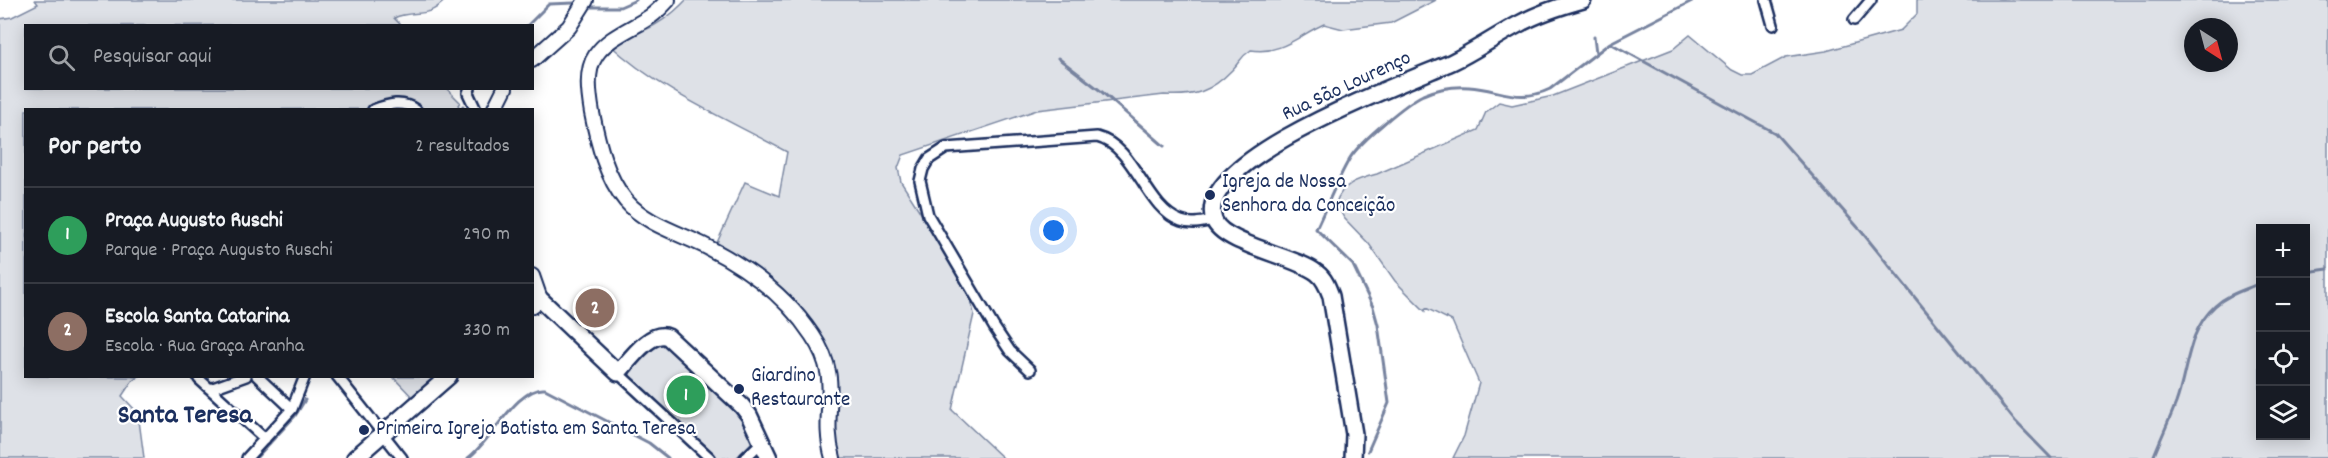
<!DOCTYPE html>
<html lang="pt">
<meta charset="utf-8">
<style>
body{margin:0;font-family:Dekko,sans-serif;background:#20242c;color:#f1f3f6}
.controls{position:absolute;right:18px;bottom:18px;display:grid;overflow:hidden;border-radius:0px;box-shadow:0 3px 15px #0003}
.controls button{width:54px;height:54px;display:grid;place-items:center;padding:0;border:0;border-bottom:2px solid #363941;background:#171b24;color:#f1f3f6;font:30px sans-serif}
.compass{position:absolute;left:2184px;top:18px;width:54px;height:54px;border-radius:50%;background:#171b24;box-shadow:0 3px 15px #0003;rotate:144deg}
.you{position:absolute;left:1054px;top:231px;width:21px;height:21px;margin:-15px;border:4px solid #fff;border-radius:50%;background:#1a73e8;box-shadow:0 0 0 9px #1a73e833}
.badge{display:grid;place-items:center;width:39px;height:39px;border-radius:50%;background:#919bb2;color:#fff;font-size:20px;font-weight:700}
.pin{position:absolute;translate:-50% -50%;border:3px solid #fff;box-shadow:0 2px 6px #0006}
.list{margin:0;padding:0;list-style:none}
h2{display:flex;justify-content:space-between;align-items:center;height:78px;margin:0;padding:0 24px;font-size:26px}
h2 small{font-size:20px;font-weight:400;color:#9ea1a6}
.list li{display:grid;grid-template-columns:39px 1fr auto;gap:18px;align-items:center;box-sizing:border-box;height:96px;padding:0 24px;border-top:2px solid #363941}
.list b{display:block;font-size:22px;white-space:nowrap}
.list p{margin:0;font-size:20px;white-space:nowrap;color:#9ea1a6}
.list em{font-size:20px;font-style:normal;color:#9ea1a6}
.icon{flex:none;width:33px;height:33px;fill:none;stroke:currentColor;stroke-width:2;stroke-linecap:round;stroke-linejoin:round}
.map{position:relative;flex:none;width:2328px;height:458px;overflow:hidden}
.search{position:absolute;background:#171b24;box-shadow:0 3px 15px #0003;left:24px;top:24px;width:510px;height:66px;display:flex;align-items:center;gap:15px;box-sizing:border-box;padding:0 21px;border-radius:0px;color:#9ea1a6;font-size:22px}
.panel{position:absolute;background:#171b24;box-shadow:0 3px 15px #0003;left:24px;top:108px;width:510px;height:270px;border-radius:0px}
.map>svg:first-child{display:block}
</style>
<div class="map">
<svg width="2328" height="458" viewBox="0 0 2328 458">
<rect width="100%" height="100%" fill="#fff"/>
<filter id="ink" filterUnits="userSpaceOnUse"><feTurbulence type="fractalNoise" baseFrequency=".0167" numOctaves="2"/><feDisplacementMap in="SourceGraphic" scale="12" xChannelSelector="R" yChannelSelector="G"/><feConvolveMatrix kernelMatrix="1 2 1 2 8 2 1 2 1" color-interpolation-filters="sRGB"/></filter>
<g filter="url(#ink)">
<!-- green -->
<path fill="#dee1e7" stroke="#7c88a2" stroke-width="1.5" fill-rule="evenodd" d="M35,0H445C427,20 415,9 394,18L401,25L26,26V88H446L460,102L458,105L461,109L26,110V376L138,377L132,381L122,396L138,413L144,458H0V19L12,17L38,4Z
M686,0H1436L1391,23L1343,29L1324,24C1299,35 1281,55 1251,50C1239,58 1240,62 1232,70C1211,92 1194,97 1164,95L1037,110L903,155L898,168L901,182L968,287L974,314L952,410L1003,458H836L834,453V390L811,329L715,247L745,182L779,196L787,152C727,119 659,91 609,44C617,38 626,37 635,34C656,27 671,16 686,0Z
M1917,0H2328V458H1453L1464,436L1479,383L1452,321L1426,308L1425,311L1395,281L1369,244L1344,218L1336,203C1342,183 1359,179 1377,174L1478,130L1486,112L1499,102L1512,105L1553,96L1673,49L1690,35L1732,70L1742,75H1752L1786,57L1826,51L1901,30L1917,14ZM2193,27H2229V63H2193ZM2260,228H2306V436H2260Z
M662,341L743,414L755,439L736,458H717L630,376V371L656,342Z
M393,377H441L415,400Z"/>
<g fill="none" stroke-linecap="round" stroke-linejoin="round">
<!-- stream -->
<path stroke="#77839f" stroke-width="3" d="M591,7H620L636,0
M527,26L549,4L574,3
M1594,37L1596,53
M1610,43L1775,133L1861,231L2015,421L2051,458
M1058,58L1102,92L1164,146
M460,110L463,106
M2306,272L2328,269
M1368,451L1389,403L1378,325L1373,307L1353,265L1316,229C1327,206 1337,180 1350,158C1360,142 1406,103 1423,95C1437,89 1454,86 1469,87C1500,89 1519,104 1550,89L1610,43L1694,0
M256,458L295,416L305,400
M468,458C490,443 517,386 545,389L649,443L668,458
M2153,458C2160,440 2169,421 2176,403C2188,370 2187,331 2215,306C2228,294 2245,290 2260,283"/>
<!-- street casing -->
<g stroke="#1b2f5e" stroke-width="14">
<path id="street" d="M1766,0L1773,25
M1854,20L1871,0
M470,88L468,93L476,110
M373,110C388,104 403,100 416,110
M1030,370L1010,351L994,327L928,215L920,181L923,169L929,159L946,148L1097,137C1136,147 1145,208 1181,221C1192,225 1203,222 1214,220
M618,373L710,458
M257,376L292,409
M337,376L402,458
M199,379L265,439
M210,389L246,376
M247,458L292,409L305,376
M745,458L762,442"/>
</g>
<!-- secondary casing -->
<g stroke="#1b2f5e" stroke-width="18">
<path id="secondary" d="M668,0C663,5 658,11 651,16C634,28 608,37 596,55C585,71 589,95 592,113C598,143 606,177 626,201C646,224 679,233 705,246C747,267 786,296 812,335C845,383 819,411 833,458
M532,60L569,27L586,0
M494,110L505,88
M532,276L540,299"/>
</g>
<!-- primary casing -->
<g stroke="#1b2f5e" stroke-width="20">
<path id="primary" d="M532,305L540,299L618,373C629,361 651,329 668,337L742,406L749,415L769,458
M355,458L449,376
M1353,458L1354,434L1331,296C1328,288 1325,279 1317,273C1296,256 1222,244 1214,220C1191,159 1410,81 1452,62C1475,51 1496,36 1519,24C1539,13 1561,6 1583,0"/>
</g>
<!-- street -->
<use href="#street" stroke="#fff" stroke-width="9"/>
<!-- secondary -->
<use href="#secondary" stroke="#fff" stroke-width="14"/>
<!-- primary -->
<use href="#primary" stroke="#fff" stroke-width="15"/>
</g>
</g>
<!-- markers -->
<g fill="#1b2f5e" stroke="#fff" stroke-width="2">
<circle cx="1210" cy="195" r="6"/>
<circle cx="739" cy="389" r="6"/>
<circle cx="364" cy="430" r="6"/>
</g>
<g text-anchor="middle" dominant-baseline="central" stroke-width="4.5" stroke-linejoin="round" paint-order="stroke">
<!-- street labels -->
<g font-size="21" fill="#1b2f5e" stroke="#fff">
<text transform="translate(1347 87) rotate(-25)">Rua São Lourenço</text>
</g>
<!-- poi labels -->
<g font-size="21" fill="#1b2f5e" stroke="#fff" text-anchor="start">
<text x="1222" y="183">Igreja de Nossa<tspan x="1222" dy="24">Senhora da Conceição</tspan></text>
<text x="751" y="377">Giardino<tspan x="751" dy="24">Restaurante</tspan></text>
<text x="376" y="430">Primeira Igreja Batista em Santa Teresa</text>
</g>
<!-- district labels -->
<g font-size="27" font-weight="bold" fill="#1b2f5e" stroke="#fff">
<text x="185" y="416">Santa Teresa</text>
</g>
</g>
</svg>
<div class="controls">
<button>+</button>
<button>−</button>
<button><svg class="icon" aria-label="locate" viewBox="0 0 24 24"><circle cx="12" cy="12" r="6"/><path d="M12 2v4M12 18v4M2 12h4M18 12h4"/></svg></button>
<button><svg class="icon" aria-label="layers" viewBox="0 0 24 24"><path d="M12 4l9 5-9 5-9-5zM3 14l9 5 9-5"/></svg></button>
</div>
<svg class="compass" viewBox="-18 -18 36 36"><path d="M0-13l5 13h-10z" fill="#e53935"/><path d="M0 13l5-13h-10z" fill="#9ea1a6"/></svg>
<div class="you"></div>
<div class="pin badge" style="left:686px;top:395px;background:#2e9e5b">1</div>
<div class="pin badge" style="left:595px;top:308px;background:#8d6e63">2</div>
<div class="search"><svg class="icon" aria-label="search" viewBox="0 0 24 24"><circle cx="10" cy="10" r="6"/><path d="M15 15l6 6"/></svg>Pesquisar aqui</div>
<section class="panel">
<h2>Por perto<small>2 resultados</small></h2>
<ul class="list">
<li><span class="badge" style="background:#2e9e5b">1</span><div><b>Praça Augusto Ruschi</b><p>Parque · Praça Augusto Ruschi</p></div><em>290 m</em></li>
<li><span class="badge" style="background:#8d6e63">2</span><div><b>Escola Santa Catarina</b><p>Escola · Rua Graça Aranha</p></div><em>330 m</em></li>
</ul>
</section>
</div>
